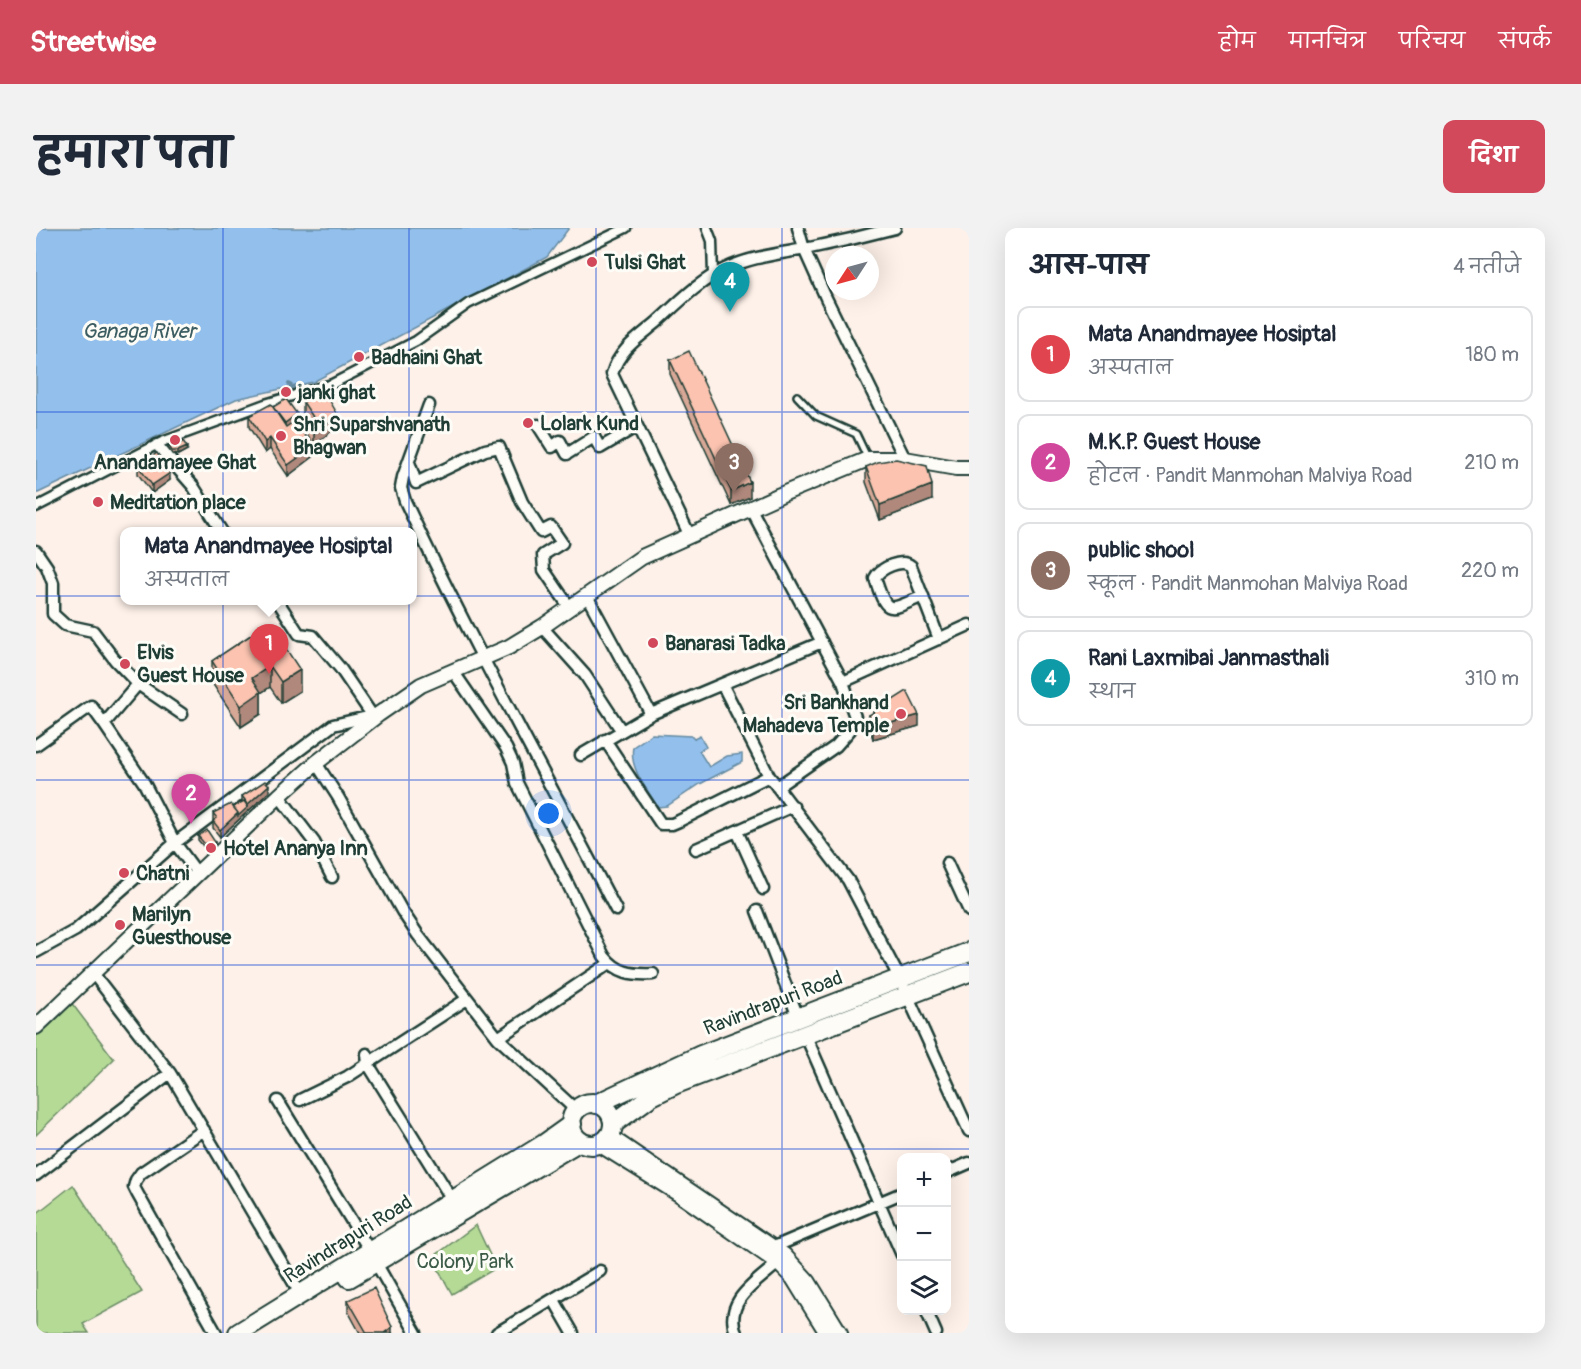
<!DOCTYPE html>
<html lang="hi">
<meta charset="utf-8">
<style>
body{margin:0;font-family:Pangolin,"Playpen Sans Deva",sans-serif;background:#f2f2f3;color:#1f2937}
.controls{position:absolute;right:18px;bottom:18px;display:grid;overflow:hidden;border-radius:12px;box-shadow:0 6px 24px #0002}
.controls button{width:54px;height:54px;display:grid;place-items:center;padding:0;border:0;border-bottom:2px solid #e0e1e3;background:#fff;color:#1f2937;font:30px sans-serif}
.compass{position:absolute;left:789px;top:18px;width:54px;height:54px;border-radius:50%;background:#fff;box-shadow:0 6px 24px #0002;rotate:234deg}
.you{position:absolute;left:513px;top:586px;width:21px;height:21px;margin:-15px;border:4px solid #fff;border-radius:50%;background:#1a73e8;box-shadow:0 0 0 9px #1a73e833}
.badge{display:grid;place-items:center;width:39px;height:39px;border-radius:50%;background:#d1495b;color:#fff;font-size:20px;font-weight:700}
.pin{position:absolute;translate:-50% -50px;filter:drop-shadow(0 2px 3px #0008)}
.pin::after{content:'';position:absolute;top:32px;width:21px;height:18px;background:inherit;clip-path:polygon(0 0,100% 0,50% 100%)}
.popup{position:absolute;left:84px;top:299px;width:297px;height:78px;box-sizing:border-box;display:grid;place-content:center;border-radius:12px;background:#fff;filter:drop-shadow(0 2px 4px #0005);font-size:20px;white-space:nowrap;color:#747a83}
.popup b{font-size:22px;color:#1f2937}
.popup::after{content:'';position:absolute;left:50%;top:100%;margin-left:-12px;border:12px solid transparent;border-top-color:#fff}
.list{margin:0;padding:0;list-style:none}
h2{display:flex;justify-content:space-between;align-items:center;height:78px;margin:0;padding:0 24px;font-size:26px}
h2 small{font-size:20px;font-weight:400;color:#747a83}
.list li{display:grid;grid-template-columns:39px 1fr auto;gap:18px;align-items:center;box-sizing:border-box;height:96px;margin:0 12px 12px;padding:0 12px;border:2px solid #e0e1e3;border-radius:12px}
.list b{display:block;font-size:22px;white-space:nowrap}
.list p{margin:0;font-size:20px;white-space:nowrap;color:#747a83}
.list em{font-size:20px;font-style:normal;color:#747a83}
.icon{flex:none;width:33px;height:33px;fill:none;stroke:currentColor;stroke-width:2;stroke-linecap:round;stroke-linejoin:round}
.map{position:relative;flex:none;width:933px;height:1105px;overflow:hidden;border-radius:12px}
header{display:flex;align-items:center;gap:36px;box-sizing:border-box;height:84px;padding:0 30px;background:#d1495b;color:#fff}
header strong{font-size:28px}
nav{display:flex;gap:33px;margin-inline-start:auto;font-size:21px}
.intro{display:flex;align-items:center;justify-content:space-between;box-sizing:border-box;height:144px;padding:0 36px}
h1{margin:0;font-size:42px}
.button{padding:15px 27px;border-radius:12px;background:#d1495b;color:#fff;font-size:21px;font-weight:700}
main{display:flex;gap:36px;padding:0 36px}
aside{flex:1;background:#fff;border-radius:12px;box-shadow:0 6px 24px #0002}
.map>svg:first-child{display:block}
</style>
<header>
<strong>Streetwise</strong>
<nav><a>होम</a><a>मानचित्र</a><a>परिचय</a><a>संपर्क</a></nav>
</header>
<div class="intro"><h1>हमारा पता</h1><a class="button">दिशा</a></div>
<main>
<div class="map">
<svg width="933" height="1105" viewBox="0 0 933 1105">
<rect width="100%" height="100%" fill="#fdf1e9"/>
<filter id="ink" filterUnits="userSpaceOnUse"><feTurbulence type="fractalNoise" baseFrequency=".0167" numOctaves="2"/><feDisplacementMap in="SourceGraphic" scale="12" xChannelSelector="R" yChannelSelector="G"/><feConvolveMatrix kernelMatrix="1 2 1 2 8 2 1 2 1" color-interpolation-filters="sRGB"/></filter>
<g filter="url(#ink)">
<!-- green -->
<path fill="#b5da96" stroke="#6a8c65" stroke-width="1.5" d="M31,769L78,831L0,907V798Z
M37,957L106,1064L47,1096L53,1105H0V986Z
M440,997L460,1040L416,1066L396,1030Z"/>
<!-- water -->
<path fill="#93bfec" stroke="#658ba2" stroke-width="1.5" d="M0,0H533L511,29L277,154L200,171L0,266Z
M616,506L655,508L658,511L664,508L670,519L663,523L673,539L691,528L706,526V534L664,556L631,578L622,579C611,561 593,541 597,519Z"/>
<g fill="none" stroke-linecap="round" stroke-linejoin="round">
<!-- stream -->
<path stroke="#658ba2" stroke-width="4" d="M253,156L256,159L261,158L263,166L270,175"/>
<!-- service casing -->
<g stroke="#1f3d34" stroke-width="10">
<path id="service" d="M761,168L780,188L820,206L832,231"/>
</g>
<!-- pedestrian casing -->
<g stroke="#1f3d34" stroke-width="13">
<path id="pedestrian" d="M671,0L676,13L677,47
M0,279L126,214L229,176L296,156L380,113L432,76L590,0"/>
</g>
<!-- minor casing -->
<g stroke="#1f3d34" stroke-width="15">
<path id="minor" d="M762,0L768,21L790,70L869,231
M393,177L367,249L365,260L369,273C434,412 509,546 580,682
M502,197L516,219L524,213L531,226L558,209L564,220L601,198
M121,217L157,258L186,304
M373,234L380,255L449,222L463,219L486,274L505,304L515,299L526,315L507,327L508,342L534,380
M715,281L807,454L819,489L814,502L800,518L741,559
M654,308L576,146C583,122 602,110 620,95C641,76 663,53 689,41C714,29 742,26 769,21C799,15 829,8 859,0
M0,323L11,339L17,355V386L29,397L57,403L79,432L102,456L68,496L108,555L139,615L161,645
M551,368L615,486
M887,368C852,383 851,388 839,350C844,340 866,330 875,338L903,411
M241,372L263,406L277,408L304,440L336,487
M506,399L549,447L585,502
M417,443L470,520L477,535L481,555L568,728C581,745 596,747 617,746
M807,454L933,397
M102,456L146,486
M686,456L733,548L812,652L864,751L933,903
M569,512L625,596H636L643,593L733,548
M0,517L55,478L68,496
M545,527L615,486L786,414
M280,535L302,569L366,683L382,707L462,810L541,883
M243,568L278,614L296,649
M701,603L727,661
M660,621L757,578
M911,635L933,683
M721,683L762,789
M0,724L40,702L139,615L297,497L340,487
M56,744L134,845L265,1067
M769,806L866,1027
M462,810L574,735
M331,826L332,836L417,973
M264,872L311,849L431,771
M242,873L334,1023
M168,902L105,945L100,952L98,959L101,965L180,1105
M910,945L933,935
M0,947L134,845
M738,1019L866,965
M340,1035L380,1105
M518,1072L537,1105
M890,1082L900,1105
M461,1105L564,1043
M700,1105C687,1073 721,1054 742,1035"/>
</g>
<!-- tertiary casing -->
<g stroke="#1f3d34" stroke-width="18">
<path id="tertiary" d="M0,799L243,568L280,535L343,486L385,457L473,419L506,399L606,329L744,267L832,231H869L920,240H933
M573,908L748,1027L772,1053L804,1105
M563,916L643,966L742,1035L757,1050L791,1105"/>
</g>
<!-- primary casing -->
<g stroke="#1f3d34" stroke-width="22">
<path id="primary" d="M535 896a21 21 0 1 1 42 0a21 21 0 1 1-42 0Z
M560,876L665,827L933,724
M577,896L614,869L640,856L933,744
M313,1050L544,913
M202,1105L508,916L536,896"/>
</g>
<!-- service -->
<use href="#service" stroke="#fdfcf7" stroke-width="5"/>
<!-- pedestrian -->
<use href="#pedestrian" stroke="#fdfcf7" stroke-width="8"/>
<!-- minor -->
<use href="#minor" stroke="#fdfcf7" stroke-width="10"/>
<!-- tertiary -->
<use href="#tertiary" stroke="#fdfcf7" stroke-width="14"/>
<!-- primary -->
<use href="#primary" stroke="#fdfcf7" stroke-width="18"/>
</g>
<!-- wall -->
<path fill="#d8a897" stroke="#1f3d34" stroke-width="1.5" d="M634,132L714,269L695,277L634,146Z
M267,174L302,198L278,217L271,206V195L273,193L267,185Z
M237,179L261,193L260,194L277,229L252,248L234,221L229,225L213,199V188Z
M132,217L140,220L151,222L142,227L136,226L132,220Z
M102,238L134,252L116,265L102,246Z
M830,239L896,272L844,292L830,254Z
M233,395L264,463L245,475L234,459L225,465V486L205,499L176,455V433Z
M833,487L883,498L837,511L833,498Z
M233,564L184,609L177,600V585L197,579L206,574V568Z
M162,608L179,618L172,624L162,612Z
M312,1072L356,1105H324L312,1083Z"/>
<!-- shaded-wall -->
<path fill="#b0887b" stroke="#1f3d34" stroke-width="1.5" d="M261,186V193L249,203V195Z
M302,187V198L278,217V206Z
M234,210V221L229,225V214Z
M151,219V222L142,227V223Z
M277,219V229L252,248V237Z
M134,245V252L116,265V257Z
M714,254V269L695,277V263Z
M896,257V272L844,292V277Z
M234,438V459L225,465V486L205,499V478L216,450Z
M264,442V463L245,475V454Z
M883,487V498L837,511V500Z
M233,557V564L184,609V602L202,585L212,579V576Z
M179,614V618L172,624V620Z
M356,1099V1105H348Z"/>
<!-- building -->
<path fill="#fbc3b0" stroke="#1f3d34" stroke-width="1.5" d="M653,123L714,254L695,263L634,132Z
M287,161L302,187L278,206L271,195L277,189L267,174Z
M250,171L261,186L249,195L237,179Z
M235,176L250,199L259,193L277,219L252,237L234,210L229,214L213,188Z
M147,213L151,219L142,223H136L132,217L140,220Z
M121,225L134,245L116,257L102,238Z
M860,231L891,238L896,257L844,277L830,239L842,234Z
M233,395L264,442L245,454L234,438L216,450L225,464L205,478L176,433Z
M871,463L883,487L837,500L833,487Z
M229,553L233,557L212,576L206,568Z
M208,573L212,579L202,588V585L197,579Z
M195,576L202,585L184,602L177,593L181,590L177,585Z
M171,602L179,614L172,620L162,608Z
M338,1060L356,1099L348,1105H331L312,1072Z"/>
</g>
<!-- grid -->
<path fill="none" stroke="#1d4ed8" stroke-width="1.5" stroke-opacity="0.55" d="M187,0V1105M373,0V1105M560,0V1105M746,0V1105M0,184H933M0,368H933M0,552H933M0,737H933M0,921H933"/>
<!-- markers -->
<g fill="#d1495b" stroke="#fdfcf7" stroke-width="2">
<circle cx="556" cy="34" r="6"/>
<circle cx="323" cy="129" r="6"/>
<circle cx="250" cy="164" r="6"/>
<circle cx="492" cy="195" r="6"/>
<circle cx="245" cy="208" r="6"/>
<circle cx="139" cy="212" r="6"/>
<circle cx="62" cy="274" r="6"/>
<circle cx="617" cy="415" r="6"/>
<circle cx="89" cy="436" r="6"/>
<circle cx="865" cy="486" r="6"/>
<circle cx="175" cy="620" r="6"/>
<circle cx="88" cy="645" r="6"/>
<circle cx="84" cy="697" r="6"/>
</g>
<g text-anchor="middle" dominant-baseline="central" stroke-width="6" stroke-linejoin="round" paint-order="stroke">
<!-- poi labels -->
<g font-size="20" font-weight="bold" fill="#1f3d34" stroke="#fdfcf7" text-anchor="start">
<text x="568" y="34">Tulsi Ghat</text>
<text x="335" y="129">Badhaini Ghat</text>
<text x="262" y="164">janki ghat</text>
<text x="504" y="195">Lolark Kund</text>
<text x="257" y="196">Shri Suparshvanath<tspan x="257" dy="23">Bhagwan</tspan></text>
<text x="139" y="234" text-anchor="middle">Anandamayee Ghat</text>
<text x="74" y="274">Meditation place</text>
<text x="629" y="415">Banarasi Tadka</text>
<text x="101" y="424">Elvis<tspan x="101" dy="23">Guest House</tspan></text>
<text x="853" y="474" text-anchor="end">Sri Bankhand<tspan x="853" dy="23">Mahadeva Temple</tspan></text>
<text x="187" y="620">Hotel Ananya Inn</text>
<text x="100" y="645">Chatni</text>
<text x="96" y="686">Marilyn<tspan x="96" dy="23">Guesthouse</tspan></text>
</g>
<!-- street labels -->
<g font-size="20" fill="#1f3d34" stroke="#fdfcf7">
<text transform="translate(737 775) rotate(-21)">Ravindrapuri Road</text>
<text transform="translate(312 1011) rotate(-32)">Ravindrapuri Road</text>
</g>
<!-- park labels -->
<g font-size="20" fill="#3d5c48" stroke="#fdfcf7">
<text x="429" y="1033">Colony Park</text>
</g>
<!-- water labels -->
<g font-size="21" font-style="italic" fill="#3c5e62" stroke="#fdfcf7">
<text x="103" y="103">Ganaga River</text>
</g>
</g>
</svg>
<div class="controls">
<button>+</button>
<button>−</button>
<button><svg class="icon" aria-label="layers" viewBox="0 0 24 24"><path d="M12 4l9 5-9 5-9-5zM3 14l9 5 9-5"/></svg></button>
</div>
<svg class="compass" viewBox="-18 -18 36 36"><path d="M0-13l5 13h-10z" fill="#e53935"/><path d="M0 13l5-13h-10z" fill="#747a83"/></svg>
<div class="you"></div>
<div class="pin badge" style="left:233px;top:446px;background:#e0444e">1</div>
<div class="popup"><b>Mata Anandmayee Hosiptal</b>अस्पताल</div>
<div class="pin badge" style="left:155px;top:596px;background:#d1479c">2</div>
<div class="pin badge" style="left:698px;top:265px;background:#8d6e63">3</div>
<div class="pin badge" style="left:694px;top:84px;background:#0f9aa8">4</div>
</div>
<aside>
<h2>आस-पास<small>4 नतीजे</small></h2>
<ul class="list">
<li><span class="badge" style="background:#e0444e">1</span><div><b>Mata Anandmayee Hosiptal</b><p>अस्पताल</p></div><em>180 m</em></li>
<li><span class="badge" style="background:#d1479c">2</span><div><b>M.K.P. Guest House</b><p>होटल · Pandit Manmohan Malviya Road</p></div><em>210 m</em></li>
<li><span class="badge" style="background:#8d6e63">3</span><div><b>public shool</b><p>स्कूल · Pandit Manmohan Malviya Road</p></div><em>220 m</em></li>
<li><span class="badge" style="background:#0f9aa8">4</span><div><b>Rani Laxmibai Janmasthali</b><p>स्थान</p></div><em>310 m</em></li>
</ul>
</aside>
</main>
